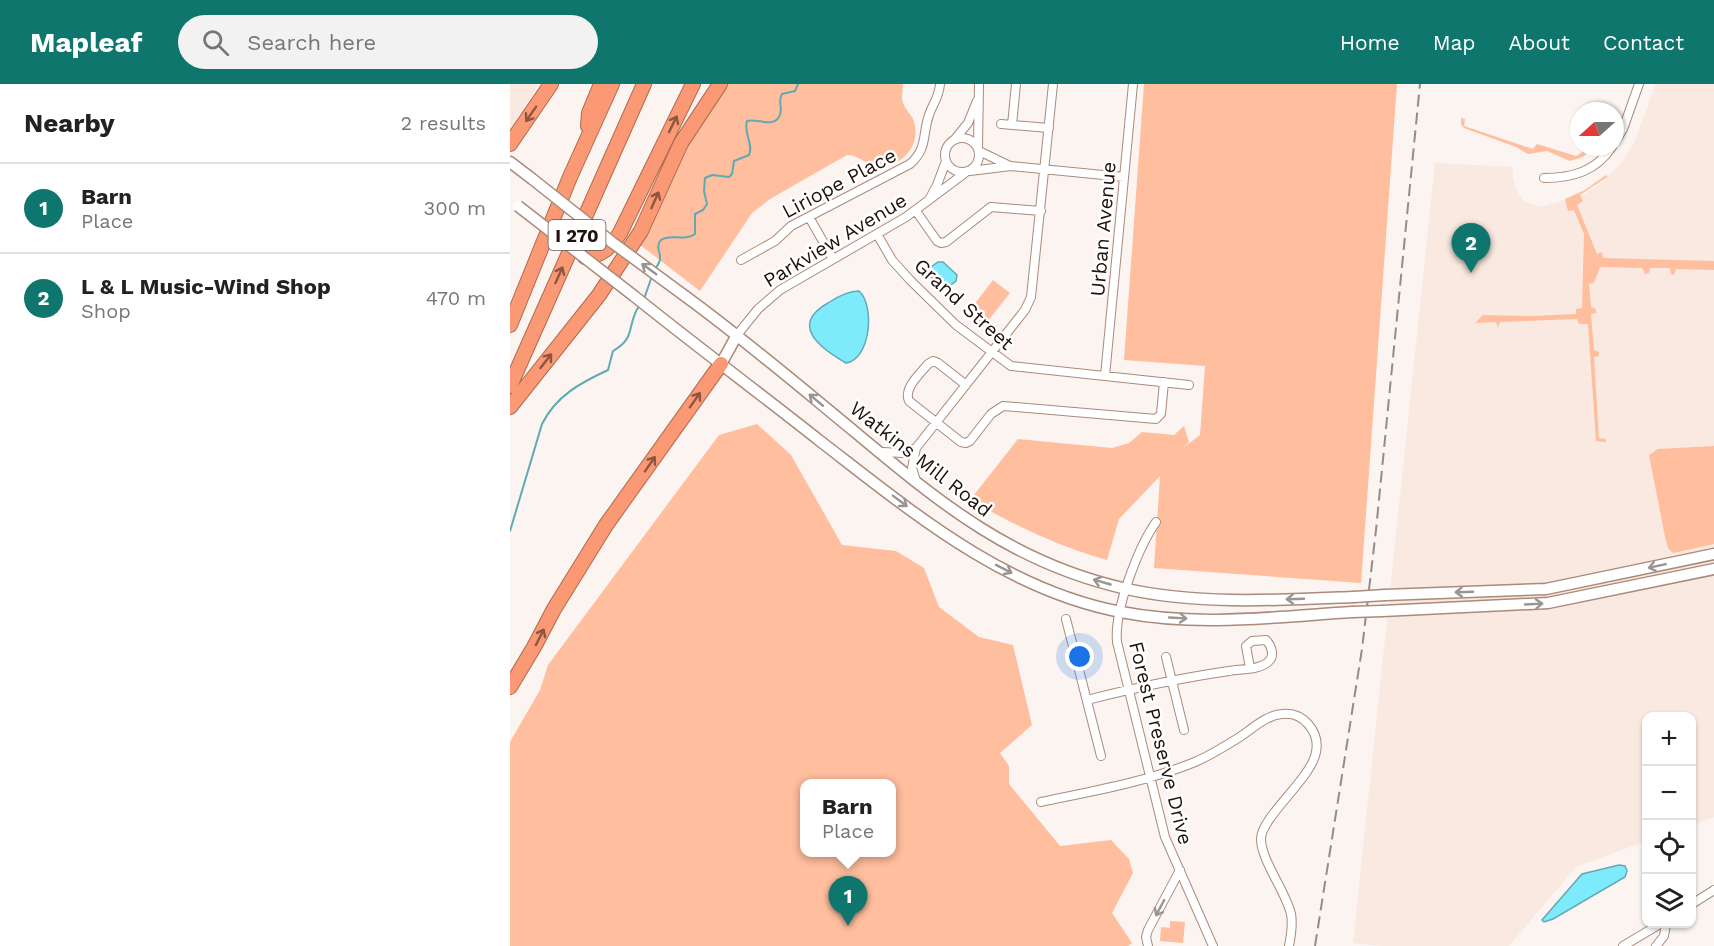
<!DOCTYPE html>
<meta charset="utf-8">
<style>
body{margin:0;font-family:"Work Sans",sans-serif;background:#f2f2f2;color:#222}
.controls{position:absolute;right:18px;bottom:18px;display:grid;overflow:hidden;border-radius:12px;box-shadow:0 2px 4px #0004}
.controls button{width:54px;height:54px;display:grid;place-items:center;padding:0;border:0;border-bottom:2px solid #e0e0e0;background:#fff;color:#222;font:30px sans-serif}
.compass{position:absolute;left:1060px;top:18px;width:54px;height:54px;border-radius:50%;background:#fff;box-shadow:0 2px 4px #0004;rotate:249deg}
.you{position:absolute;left:570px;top:573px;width:21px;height:21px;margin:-15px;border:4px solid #fff;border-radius:50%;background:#1a73e8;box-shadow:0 0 0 9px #1a73e833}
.badge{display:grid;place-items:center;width:39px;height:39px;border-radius:50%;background:#0f766e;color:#fff;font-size:20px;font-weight:700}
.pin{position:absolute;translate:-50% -50px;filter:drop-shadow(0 2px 3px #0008)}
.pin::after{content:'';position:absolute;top:32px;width:21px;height:18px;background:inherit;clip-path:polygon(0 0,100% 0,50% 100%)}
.popup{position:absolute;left:290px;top:695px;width:96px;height:78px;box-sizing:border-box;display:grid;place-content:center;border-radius:12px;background:#fff;filter:drop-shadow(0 2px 4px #0005);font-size:20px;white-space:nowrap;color:#767676}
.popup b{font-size:22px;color:#222}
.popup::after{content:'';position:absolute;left:50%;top:100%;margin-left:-12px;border:12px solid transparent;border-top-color:#fff}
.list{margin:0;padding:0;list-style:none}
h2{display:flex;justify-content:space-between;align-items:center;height:78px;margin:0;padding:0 24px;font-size:26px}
h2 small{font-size:20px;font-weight:400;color:#767676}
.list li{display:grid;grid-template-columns:39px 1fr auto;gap:18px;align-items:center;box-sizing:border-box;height:90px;padding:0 24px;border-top:2px solid #e0e0e0}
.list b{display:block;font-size:22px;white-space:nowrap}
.list p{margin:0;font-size:20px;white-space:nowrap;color:#767676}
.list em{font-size:20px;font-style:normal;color:#767676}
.icon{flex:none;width:33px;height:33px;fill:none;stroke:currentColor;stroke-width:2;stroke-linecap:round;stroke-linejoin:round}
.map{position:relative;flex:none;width:1204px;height:862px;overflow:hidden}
header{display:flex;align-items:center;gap:36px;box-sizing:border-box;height:84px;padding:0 30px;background:#0f766e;color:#fff}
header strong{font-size:28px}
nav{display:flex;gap:33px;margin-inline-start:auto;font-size:21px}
.search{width:420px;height:54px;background:#f2f2f2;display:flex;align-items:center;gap:15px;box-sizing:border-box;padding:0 21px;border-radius:33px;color:#767676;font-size:22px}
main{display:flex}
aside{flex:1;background:#fff}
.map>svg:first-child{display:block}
</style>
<header>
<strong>Mapleaf</strong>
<div class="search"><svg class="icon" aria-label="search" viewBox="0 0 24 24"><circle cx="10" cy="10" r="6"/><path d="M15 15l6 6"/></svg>Search here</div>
<nav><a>Home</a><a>Map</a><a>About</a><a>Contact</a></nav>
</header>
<main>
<aside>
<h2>Nearby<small>2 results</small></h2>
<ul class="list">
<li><span class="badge">1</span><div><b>Barn</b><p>Place</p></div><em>300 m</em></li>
<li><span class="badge">2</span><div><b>L &amp; L Music-Wind Shop</b><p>Shop</p></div><em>470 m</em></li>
</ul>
</aside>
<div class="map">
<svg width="1204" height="862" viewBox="0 0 1204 862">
<rect width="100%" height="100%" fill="#fbf4f1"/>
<!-- built -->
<path fill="#fae9e0" d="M0,0H29L0,45Z
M1146,0H1204V733L1182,741V632H1136V757L1066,783L999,862H871L843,859L925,79L1003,83V95L1009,111L1014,117L1031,123L1075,110L1090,100L1111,79L1124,59Z"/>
<!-- green -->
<path fill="#ffbe9e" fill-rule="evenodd" d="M215,0H393C393,6 391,13 393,19C395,25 400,29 403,35C412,58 396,80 372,82C357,83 348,70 337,71L260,115L242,129L190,207L129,160L172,67Z
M634,0H887L851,499L644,484L650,392L609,435L597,476C547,462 504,441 460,416L508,355L602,364L619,359L632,348L664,351L674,342L679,358L673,364L690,351L695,282L614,276Z
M951,34L955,35L954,42L1023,65L1027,60L1066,72L1071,69L1074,63H1084L1073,73L1060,77L1037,67L1018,70L1006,63L954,44L951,40Z
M1096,91L1101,98L1097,93L1070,111L1073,117L1067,121L1087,170L1092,168L1093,174L1204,177V186L1166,185L1164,191L1161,190L1160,184H1140L1139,189L1135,190L1132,184L1090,183L1084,199L1079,200L1081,223L1086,225V229L1081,230L1084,266L1089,268V272L1084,273L1089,354L1096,355V358L1086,357L1078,240H1069L1067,235L990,238L988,244L986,238L965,239L973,231L1022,232L1066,230V225L1072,224L1074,150L1064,126L1058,127L1055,115L1075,106Z
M483,196L500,209L473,243L457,230Z
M247,340L281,371L332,461L386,467L414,484L429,523L469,553L503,561L522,641L490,669L499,682V700L550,762L601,756L619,775L623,789L602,829L622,859L618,862H0V658L30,606L38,581L209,351ZM294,700H382V768H294Z
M1204,362V460L1163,469L1158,464L1155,453L1139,371L1148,365Z
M660,837L675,838L673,859L650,857L651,843L660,844Z"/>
<!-- water -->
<path fill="#7eebfc" stroke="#61aab4" stroke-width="1.5" d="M428,178H433L447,191L446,197L434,206L415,187Z
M349,207C365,221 361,275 336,279C310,264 279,241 318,219C327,213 338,207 349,207Z
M1109,781L1115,782L1117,787L1115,793L1043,835L1034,838L1032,836L1072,790Z"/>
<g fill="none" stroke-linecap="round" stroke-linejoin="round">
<!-- stream -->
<path stroke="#61aab4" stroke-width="2" d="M146,184C147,181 150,179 150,175C151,169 145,162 151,156C160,149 175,158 185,150V130L193,126L197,120L194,107L195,94L202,91L219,93L222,90L224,77L239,71C244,60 233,49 237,37C247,34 262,44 269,33C274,26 267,17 272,10L285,7L288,0
M134,215L142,192
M0,447L32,340C46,312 70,299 98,286L103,267C127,253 116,242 129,222"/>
<!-- minor casing -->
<g stroke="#aa8a7a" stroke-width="10">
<path id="minor" d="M491,40L539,44
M502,41L506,0
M435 71a17 17 0 1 1 34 0a17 17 0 1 1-34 0Z
M445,55L458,39L467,17
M1105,58L1113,45L1129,0
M468,63L469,0
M469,67L500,82
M460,87L501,82L614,93
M1034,94C1063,94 1086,87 1102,63
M420,114L427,101L436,77
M406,127L427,157L431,159L436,158L481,123L531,127
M299,133L323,175
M367,150L382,176L400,196L446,241L501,282L679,301
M231,176L265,157L281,142L400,80C418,64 412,51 419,31C423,19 429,14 430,0
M227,251L248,225L270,206L396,133L455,89
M595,292L623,0
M456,301L428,279L423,277L418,280C411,289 393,304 399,317L451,358L456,359L460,357L481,330L493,322L646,335L651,330L654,298
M406,364L515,226L521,213L543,0
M372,368L393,369L406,364L402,384L406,397
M646,438C628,464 604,526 607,558L655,753L703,862
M556,535L591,672
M656,573L674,646
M577,616C624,604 670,594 719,587C730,585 751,586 759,577C765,571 761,561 756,556L742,557L736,562L740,584
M531,718C583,707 636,698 685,678C699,672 712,664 725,656C739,648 755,631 772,630C793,627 810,648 806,668C802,694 751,733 751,755C751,776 776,808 781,830C783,841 781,852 779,862
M1182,820L1204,806
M638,862L636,853L638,846L670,786
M1113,862L1150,840
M1146,862L1154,852L1156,840"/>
</g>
<!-- secondary casing -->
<g stroke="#aa8a7a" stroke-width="13">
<path id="secondary" d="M0,78L21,94
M124,212C185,261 248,308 310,357C401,427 494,506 611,528C687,543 765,533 842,528
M175,212C234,255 289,302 345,348C431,420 504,480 617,505C687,521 772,516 844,513
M211,280L227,251
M875,511L1036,505L1204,470
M872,527L1038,519L1204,485"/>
</g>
<!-- motorway casing -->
<g stroke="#ae6a50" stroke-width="16">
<path id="motorway" d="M78,42L79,29L91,0
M0,60L41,0
M75,173C92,172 101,163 110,149L183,0
M0,241L60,93L102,0
M0,302L134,0
M0,323L89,211L131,147L171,59L210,0
M0,603L24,563L44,525L96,441L211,280"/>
</g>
<!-- minor -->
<use href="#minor" stroke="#fff" stroke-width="8"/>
<!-- secondary -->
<use href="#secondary" stroke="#fff" stroke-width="10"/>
<!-- motorway -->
<use href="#motorway" stroke="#fb9974" stroke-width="14"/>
<!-- rail -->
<path stroke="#958c87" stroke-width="2" stroke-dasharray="12 6" stroke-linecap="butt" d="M805,862L852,565L866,446L910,0"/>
<!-- secondary-bridge casing -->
<g stroke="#aa8a7a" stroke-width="13" stroke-linecap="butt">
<path id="secondary-bridge" d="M21,94L103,159L175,212
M8,122L124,212
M844,513L875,511
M842,528L872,527"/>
</g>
<!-- secondary-bridge -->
<use href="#secondary-bridge" stroke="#fff" stroke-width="10"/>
</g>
<!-- one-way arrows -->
<defs><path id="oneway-shaft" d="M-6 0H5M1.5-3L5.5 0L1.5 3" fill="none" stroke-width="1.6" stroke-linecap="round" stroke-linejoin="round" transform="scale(1.5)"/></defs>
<g stroke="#8c5640">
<use href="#oneway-shaft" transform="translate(21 30) rotate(125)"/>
<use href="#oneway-shaft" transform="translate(163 40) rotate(-64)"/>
<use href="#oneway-shaft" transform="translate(145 116) rotate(-66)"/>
<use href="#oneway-shaft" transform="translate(49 191) rotate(-66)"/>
<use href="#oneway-shaft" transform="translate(36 277) rotate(-52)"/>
<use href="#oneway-shaft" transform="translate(185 316) rotate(-55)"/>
<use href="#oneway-shaft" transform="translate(140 380) rotate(-55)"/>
<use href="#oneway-shaft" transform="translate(30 553) rotate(-63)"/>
</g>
<g stroke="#9a9492">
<use href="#oneway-shaft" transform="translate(139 185) rotate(-144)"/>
<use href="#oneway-shaft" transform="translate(306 316) rotate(-140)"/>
<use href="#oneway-shaft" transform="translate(390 417) rotate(37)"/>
<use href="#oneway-shaft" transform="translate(1147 482) rotate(168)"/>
<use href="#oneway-shaft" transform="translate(494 485) rotate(27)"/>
<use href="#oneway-shaft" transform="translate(592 498) rotate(-164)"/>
<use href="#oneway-shaft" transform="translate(954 508) rotate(178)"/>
<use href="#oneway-shaft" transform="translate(785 515) rotate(178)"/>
<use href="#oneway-shaft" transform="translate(1024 520) rotate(-3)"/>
<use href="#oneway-shaft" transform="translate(668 534) rotate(3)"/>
<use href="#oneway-shaft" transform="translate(650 824) rotate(118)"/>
</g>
<g text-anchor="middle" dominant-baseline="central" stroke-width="5" stroke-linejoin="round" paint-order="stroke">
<!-- shield labels -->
<rect fill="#fff" stroke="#625955" stroke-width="1.5" x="38.5" y="136" width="57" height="30" rx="4.5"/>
<g font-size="18" font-weight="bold" fill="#1e120c">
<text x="67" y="151">I 270</text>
</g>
<!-- street labels -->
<g font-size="20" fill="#1e120c" stroke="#fff">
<text transform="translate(329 99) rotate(-28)">Liriope Place</text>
<text transform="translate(593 145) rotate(-85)">Urban Avenue</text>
<text transform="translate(325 156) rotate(-31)">Parkview Avenue</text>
<text transform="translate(454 220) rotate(42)">Grand Street</text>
<text transform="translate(411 375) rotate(38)">Watkins Mill Road</text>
<text transform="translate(651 659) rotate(76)">Forest Preserve Drive</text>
</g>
</g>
</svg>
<div class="controls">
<button>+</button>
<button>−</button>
<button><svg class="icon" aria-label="locate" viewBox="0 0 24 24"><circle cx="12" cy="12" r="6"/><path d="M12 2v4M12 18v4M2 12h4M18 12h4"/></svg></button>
<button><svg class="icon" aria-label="layers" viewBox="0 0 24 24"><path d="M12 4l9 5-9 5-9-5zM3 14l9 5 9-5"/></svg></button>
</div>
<svg class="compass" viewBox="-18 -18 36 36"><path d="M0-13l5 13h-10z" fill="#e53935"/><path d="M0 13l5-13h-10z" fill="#767676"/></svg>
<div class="you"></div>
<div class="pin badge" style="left:338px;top:842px">1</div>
<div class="popup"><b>Barn</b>Place</div>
<div class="pin badge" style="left:961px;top:189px">2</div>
</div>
</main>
